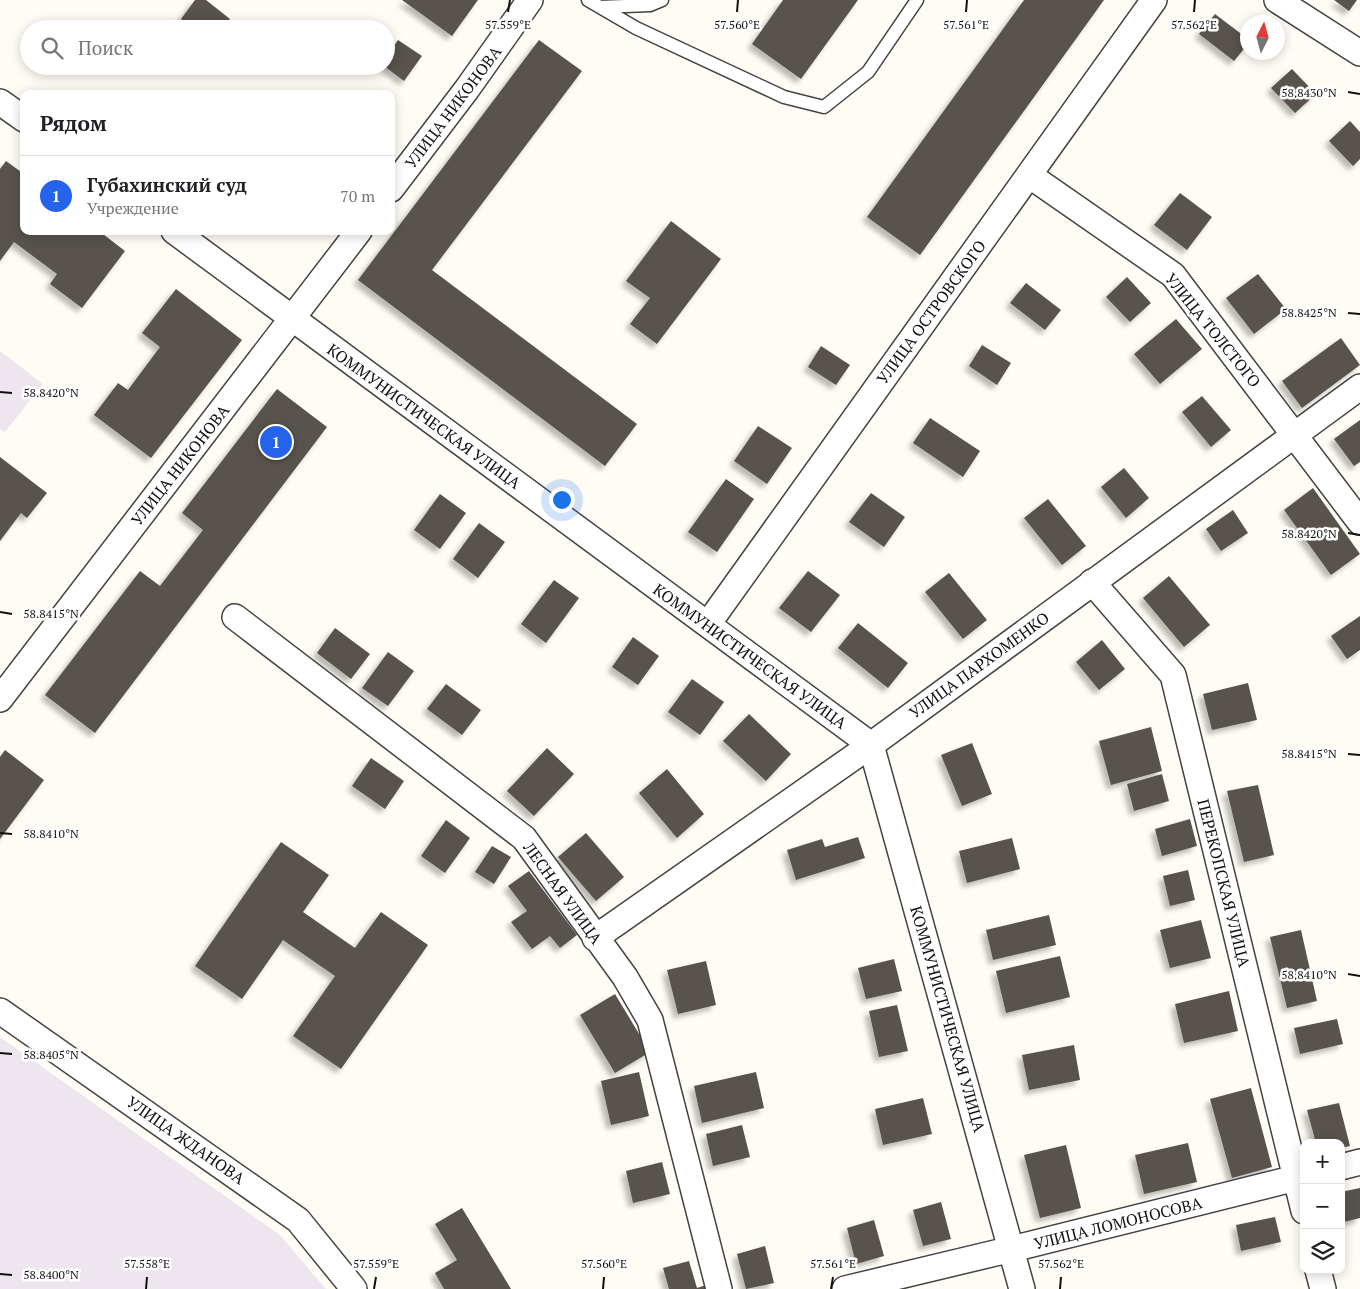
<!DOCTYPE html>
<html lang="ru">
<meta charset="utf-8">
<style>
body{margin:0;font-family:"PT Serif",serif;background:#f2f2f2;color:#202124}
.controls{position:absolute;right:15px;bottom:15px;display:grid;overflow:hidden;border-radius:10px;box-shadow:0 2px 12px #0003}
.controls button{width:45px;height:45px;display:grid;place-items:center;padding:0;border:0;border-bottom:1px solid #e0e0e0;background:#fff;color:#202124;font:25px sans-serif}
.compass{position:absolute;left:1240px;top:15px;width:45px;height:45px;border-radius:50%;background:#fff;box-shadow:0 2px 12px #0003;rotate:6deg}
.you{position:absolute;left:561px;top:499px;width:18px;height:18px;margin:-12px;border:4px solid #fff;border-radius:50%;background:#1a73e8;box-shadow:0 0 0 8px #1a73e833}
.badge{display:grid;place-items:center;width:32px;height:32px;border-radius:50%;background:#2563eb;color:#fff;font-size:16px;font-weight:700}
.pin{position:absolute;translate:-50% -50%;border:2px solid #fff;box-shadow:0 1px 5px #0006}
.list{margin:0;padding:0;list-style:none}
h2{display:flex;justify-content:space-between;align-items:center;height:65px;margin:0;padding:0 20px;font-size:21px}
h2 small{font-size:16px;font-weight:400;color:#757577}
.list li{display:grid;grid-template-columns:32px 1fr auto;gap:15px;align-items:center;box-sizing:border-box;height:80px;padding:0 20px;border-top:1px solid #e0e0e0}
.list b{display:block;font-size:19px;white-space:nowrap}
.list p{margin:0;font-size:16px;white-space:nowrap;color:#757577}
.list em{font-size:16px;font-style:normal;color:#757577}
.icon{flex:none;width:28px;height:28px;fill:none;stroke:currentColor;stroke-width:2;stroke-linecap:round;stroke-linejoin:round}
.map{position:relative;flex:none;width:1360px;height:1289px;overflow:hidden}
.search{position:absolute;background:#fff;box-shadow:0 2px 12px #0003;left:20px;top:20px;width:375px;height:55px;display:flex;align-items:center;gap:12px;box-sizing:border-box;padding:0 18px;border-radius:28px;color:#757577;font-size:19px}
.panel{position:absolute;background:#fff;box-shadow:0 2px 12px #0003;left:20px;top:90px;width:375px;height:145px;border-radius:10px}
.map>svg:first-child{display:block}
</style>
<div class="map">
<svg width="1360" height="1289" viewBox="0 0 1360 1289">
<defs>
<filter id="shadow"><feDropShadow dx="-4.5" dy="4.5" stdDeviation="2.5" flood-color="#0004"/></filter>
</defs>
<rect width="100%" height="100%" fill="#fefcf5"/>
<!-- industrial -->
<path fill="#ede6ee" d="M0,351L43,384L5,432L0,429Z
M0,1037L280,1235L326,1289H0Z"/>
<!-- building -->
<path fill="#58524e" filter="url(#shadow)" d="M195,0H206L230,19L222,29H194L181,19Z
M402,0H478L452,36Z
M783,0H858L801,79L752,44Z
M1024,0H1104L920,255L867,217Z
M1334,0H1357L1349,11Z
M1215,14L1248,39V44L1234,61L1199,34Z
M398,40L422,56L404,81L384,66H386V57Z
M539,40L582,71L432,270L637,424L605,466L358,280Z
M1292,69L1316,94L1295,113L1271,88Z
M1350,121L1360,132V159L1353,166L1329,141Z
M6,161L24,174V231H99L125,251L82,308L50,284L57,274L14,242L0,261V169Z
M1180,193L1212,217L1187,250L1154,225Z
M671,221L721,259L657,344L630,324L650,298L626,281Z
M1258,274L1286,309L1254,334L1226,298Z
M1127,277L1151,303L1130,322L1106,297Z
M1026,283L1061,310L1045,330L1010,303Z
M176,289L242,340L151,458L94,415L118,383L128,390L160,347L142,333Z
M1176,319L1202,349L1160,384L1134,354Z
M1341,338L1360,365L1302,408L1282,381Z
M982,345L1011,363L997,385L969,366Z
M821,346L850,365L836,385L808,367Z
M277,389L327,427L95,733L45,695L140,571L160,586L203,530L182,513Z
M1202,396L1231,430L1211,447L1182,412Z
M930,418L980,451L963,477L913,443Z
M1360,420V462L1354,466L1334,439Z
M758,426L792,448L767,484L734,461Z
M0,457L47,493L27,518L21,513L0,541Z
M1124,468L1149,498L1126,518L1101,487Z
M726,479L754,499L717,552L688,532Z
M1313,488L1360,554L1331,575L1284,510Z
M871,493L905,517L884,547L849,522Z
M440,494L466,513L440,549L414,530Z
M1048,499L1086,546L1062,565L1024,518Z
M1233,510L1248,533L1221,551L1206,529Z
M479,523L505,542L478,578L453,559Z
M808,571L840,595L811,632L779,608Z
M949,573L987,620L963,639L925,592Z
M1169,576L1210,625L1184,647L1143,598Z
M554,580L579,598L546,643L521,624Z
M1360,616V650L1347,659L1331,636Z
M858,623L908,663L888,688L838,648Z
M335,628L370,654L351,679L317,653Z
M633,637L659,656L638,685L612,667Z
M1102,640L1125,669L1099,690L1076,662Z
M388,652L414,671L388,706L362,688Z
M692,679L724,702L700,735L668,712Z
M1248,683L1257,720L1212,730L1203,694Z
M446,684L481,710L462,735L427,709Z
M749,714L791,754L766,781L723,741Z
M1151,727L1162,771L1111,785L1099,741Z
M972,743L992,794L962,806L941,755Z
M547,748L574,774L534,816L507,791Z
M5,750L44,780L0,839V757Z
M371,758L404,781L385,809L352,786Z
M667,769L704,814L677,838L639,793Z
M1162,774L1169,801L1134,811L1127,784Z
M1258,785L1274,855L1244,862L1227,791Z
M1190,819L1197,846L1162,856L1155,829Z
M446,820L470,838L445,873L421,856Z
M586,833L624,877L596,901L558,857Z
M858,837L865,858L796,880L787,850L822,839L825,847Z
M1012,838L1020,869L967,883L959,851Z
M281,842L329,875L303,912L355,948L381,912L428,945L341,1069L293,1036L335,976L283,940L242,999L195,966Z
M492,846L511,857L494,884L475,872Z
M1188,870L1195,900L1170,906L1163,876Z
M529,871L577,935L560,948L550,936L532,949L511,922L527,911L508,886Z
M1049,915L1056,945L993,960L986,930Z
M1201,920L1211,958L1170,968L1160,930Z
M1301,930L1317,1001L1287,1008L1270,937Z
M1060,956L1070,997L1006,1013L996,971Z
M894,959L902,991L866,999L858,968Z
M706,961L716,1005L678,1014L667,970Z
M1229,991L1238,1031L1184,1043L1175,1004Z
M615,994L650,1052L615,1073L580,1015Z
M897,1005L908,1051L879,1057L869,1011Z
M1337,1019L1343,1044L1300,1054L1294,1028Z
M1074,1045L1080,1080L1029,1090L1022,1055Z
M639,1072L649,1116L611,1125L601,1081Z
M756,1072L764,1108L702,1123L694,1086Z
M1251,1088L1272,1167L1232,1178L1210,1099Z
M923,1098L932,1134L883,1145L875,1109Z
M1339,1103L1350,1146L1341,1148V1143H1316L1307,1110Z
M742,1125L750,1157L713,1166L706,1134Z
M1188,1143L1197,1182L1144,1194L1135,1155Z
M1066,1145L1081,1208L1040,1218L1024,1155Z
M662,1162L670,1194L633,1203L626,1171Z
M1360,1188V1218L1344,1222L1341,1211V1192Z
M941,1202L951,1239L923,1246L913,1210Z
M462,1208L511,1289H444L435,1273L457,1260L435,1224Z
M1275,1217L1281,1242L1241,1251L1236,1225Z
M874,1220L884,1256L856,1264L847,1228Z
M765,1246L774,1283L746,1289L737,1254Z
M689,1261L697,1288L706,1285L707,1289H669L663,1268Z"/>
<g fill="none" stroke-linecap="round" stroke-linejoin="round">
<!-- lane casing -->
<g stroke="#434343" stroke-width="15">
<path id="lane" d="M588,0L636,28L784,97L824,107L868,72L917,0
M600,7L650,5L662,0"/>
</g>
<!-- street casing -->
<g stroke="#434343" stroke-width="28">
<path id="street" d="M1277,0L1360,53
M0,102L24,119
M1029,175L1173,275L1360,522
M391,189L467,89L530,0
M174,231L871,745L1022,1289
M1092,582L1173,675L1304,1211
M235,617L524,838L625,977L650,1020L719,1289
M708,624L1154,0
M0,699L359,231
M595,938L871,745L1360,387
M0,1011L298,1220L354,1289
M1341,1167L1360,1162
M1318,1270L1323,1289
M845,1289L1012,1249L1304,1176"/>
</g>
<!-- lane -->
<use href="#lane" stroke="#fff" stroke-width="12"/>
<!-- street -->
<use href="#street" stroke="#fff" stroke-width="25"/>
</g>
<!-- ticks -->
<path fill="none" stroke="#101010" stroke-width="2" d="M508,12L510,0M737,12L738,0M966,12L967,0M1194,12L1195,0M1348,92L1360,94M1348,313L1360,314M0,392L12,393M1348,533L1360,535M0,612L12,614M1348,754L1360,755M0,833L12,834M1348,974L1360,976M0,1053L12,1054M0,1274L12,1275M146,1289L147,1277M374,1289L376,1277M603,1289L604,1277M831,1289L833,1277M1060,1289L1061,1277"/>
<g text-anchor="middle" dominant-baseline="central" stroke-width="5" stroke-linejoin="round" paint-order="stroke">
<!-- street labels -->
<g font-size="16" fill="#101010" stroke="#fff">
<text transform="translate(453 107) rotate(-53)">УЛИЦА НИКОНОВА</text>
<text transform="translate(931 312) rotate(-54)">УЛИЦА ОСТРОВСКОГО</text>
<text transform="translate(1213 330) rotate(51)">УЛИЦА ТОЛСТОГО</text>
<text transform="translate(424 416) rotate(36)">КОММУНИСТИЧЕСКАЯ УЛИЦА</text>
<text transform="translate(180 465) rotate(-52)">УЛИЦА НИКОНОВА</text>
<text transform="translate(750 656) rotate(36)">КОММУНИСТИЧЕСКАЯ УЛИЦА</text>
<text transform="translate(979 665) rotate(-36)">УЛИЦА ПАРХОМЕНКО</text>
<text transform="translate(1224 883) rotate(76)">ПЕРЕКОПСКАЯ УЛИЦА</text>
<text transform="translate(563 893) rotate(54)">ЛЕСНАЯ УЛИЦА</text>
<text transform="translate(948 1019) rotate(74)">КОММУНИСТИЧЕСКАЯ УЛИЦА</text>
<text transform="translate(186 1140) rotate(35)">УЛИЦА ЖДАНОВА</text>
<text transform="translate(1118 1223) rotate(-14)">УЛИЦА ЛОМОНОСОВА</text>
</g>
</g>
<g font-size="12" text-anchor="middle" fill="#101010" stroke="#fff" stroke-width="5" stroke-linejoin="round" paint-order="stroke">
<text x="508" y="29">57.559°E</text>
<text x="737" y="29">57.560°E</text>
<text x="966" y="29">57.561°E</text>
<text x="1194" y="29">57.562°E</text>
<text x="1309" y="97">58.8430°N</text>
<text x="1309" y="317">58.8425°N</text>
<text x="51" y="397">58.8420°N</text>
<text x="1309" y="538">58.8420°N</text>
<text x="51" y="618">58.8415°N</text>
<text x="1309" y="758">58.8415°N</text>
<text x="51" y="838">58.8410°N</text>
<text x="1309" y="979">58.8410°N</text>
<text x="51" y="1059">58.8405°N</text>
<text x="147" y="1268">57.558°E</text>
<text x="376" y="1268">57.559°E</text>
<text x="604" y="1268">57.560°E</text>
<text x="833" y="1268">57.561°E</text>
<text x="1061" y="1268">57.562°E</text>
<text x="51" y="1279">58.8400°N</text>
</g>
</svg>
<div class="controls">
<button>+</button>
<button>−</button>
<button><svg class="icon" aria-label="layers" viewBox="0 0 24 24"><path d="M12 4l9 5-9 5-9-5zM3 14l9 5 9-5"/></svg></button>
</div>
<svg class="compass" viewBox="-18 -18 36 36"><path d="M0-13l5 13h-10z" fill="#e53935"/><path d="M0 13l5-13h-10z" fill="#757577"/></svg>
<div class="you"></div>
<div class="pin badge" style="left:276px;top:442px">1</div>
<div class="search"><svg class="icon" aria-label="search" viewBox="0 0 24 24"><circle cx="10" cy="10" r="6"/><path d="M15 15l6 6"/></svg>Поиск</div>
<section class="panel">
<h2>Рядом<small></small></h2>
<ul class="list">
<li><span class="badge">1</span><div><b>Губахинский суд</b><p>Учреждение</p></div><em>70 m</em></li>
</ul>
</section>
</div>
